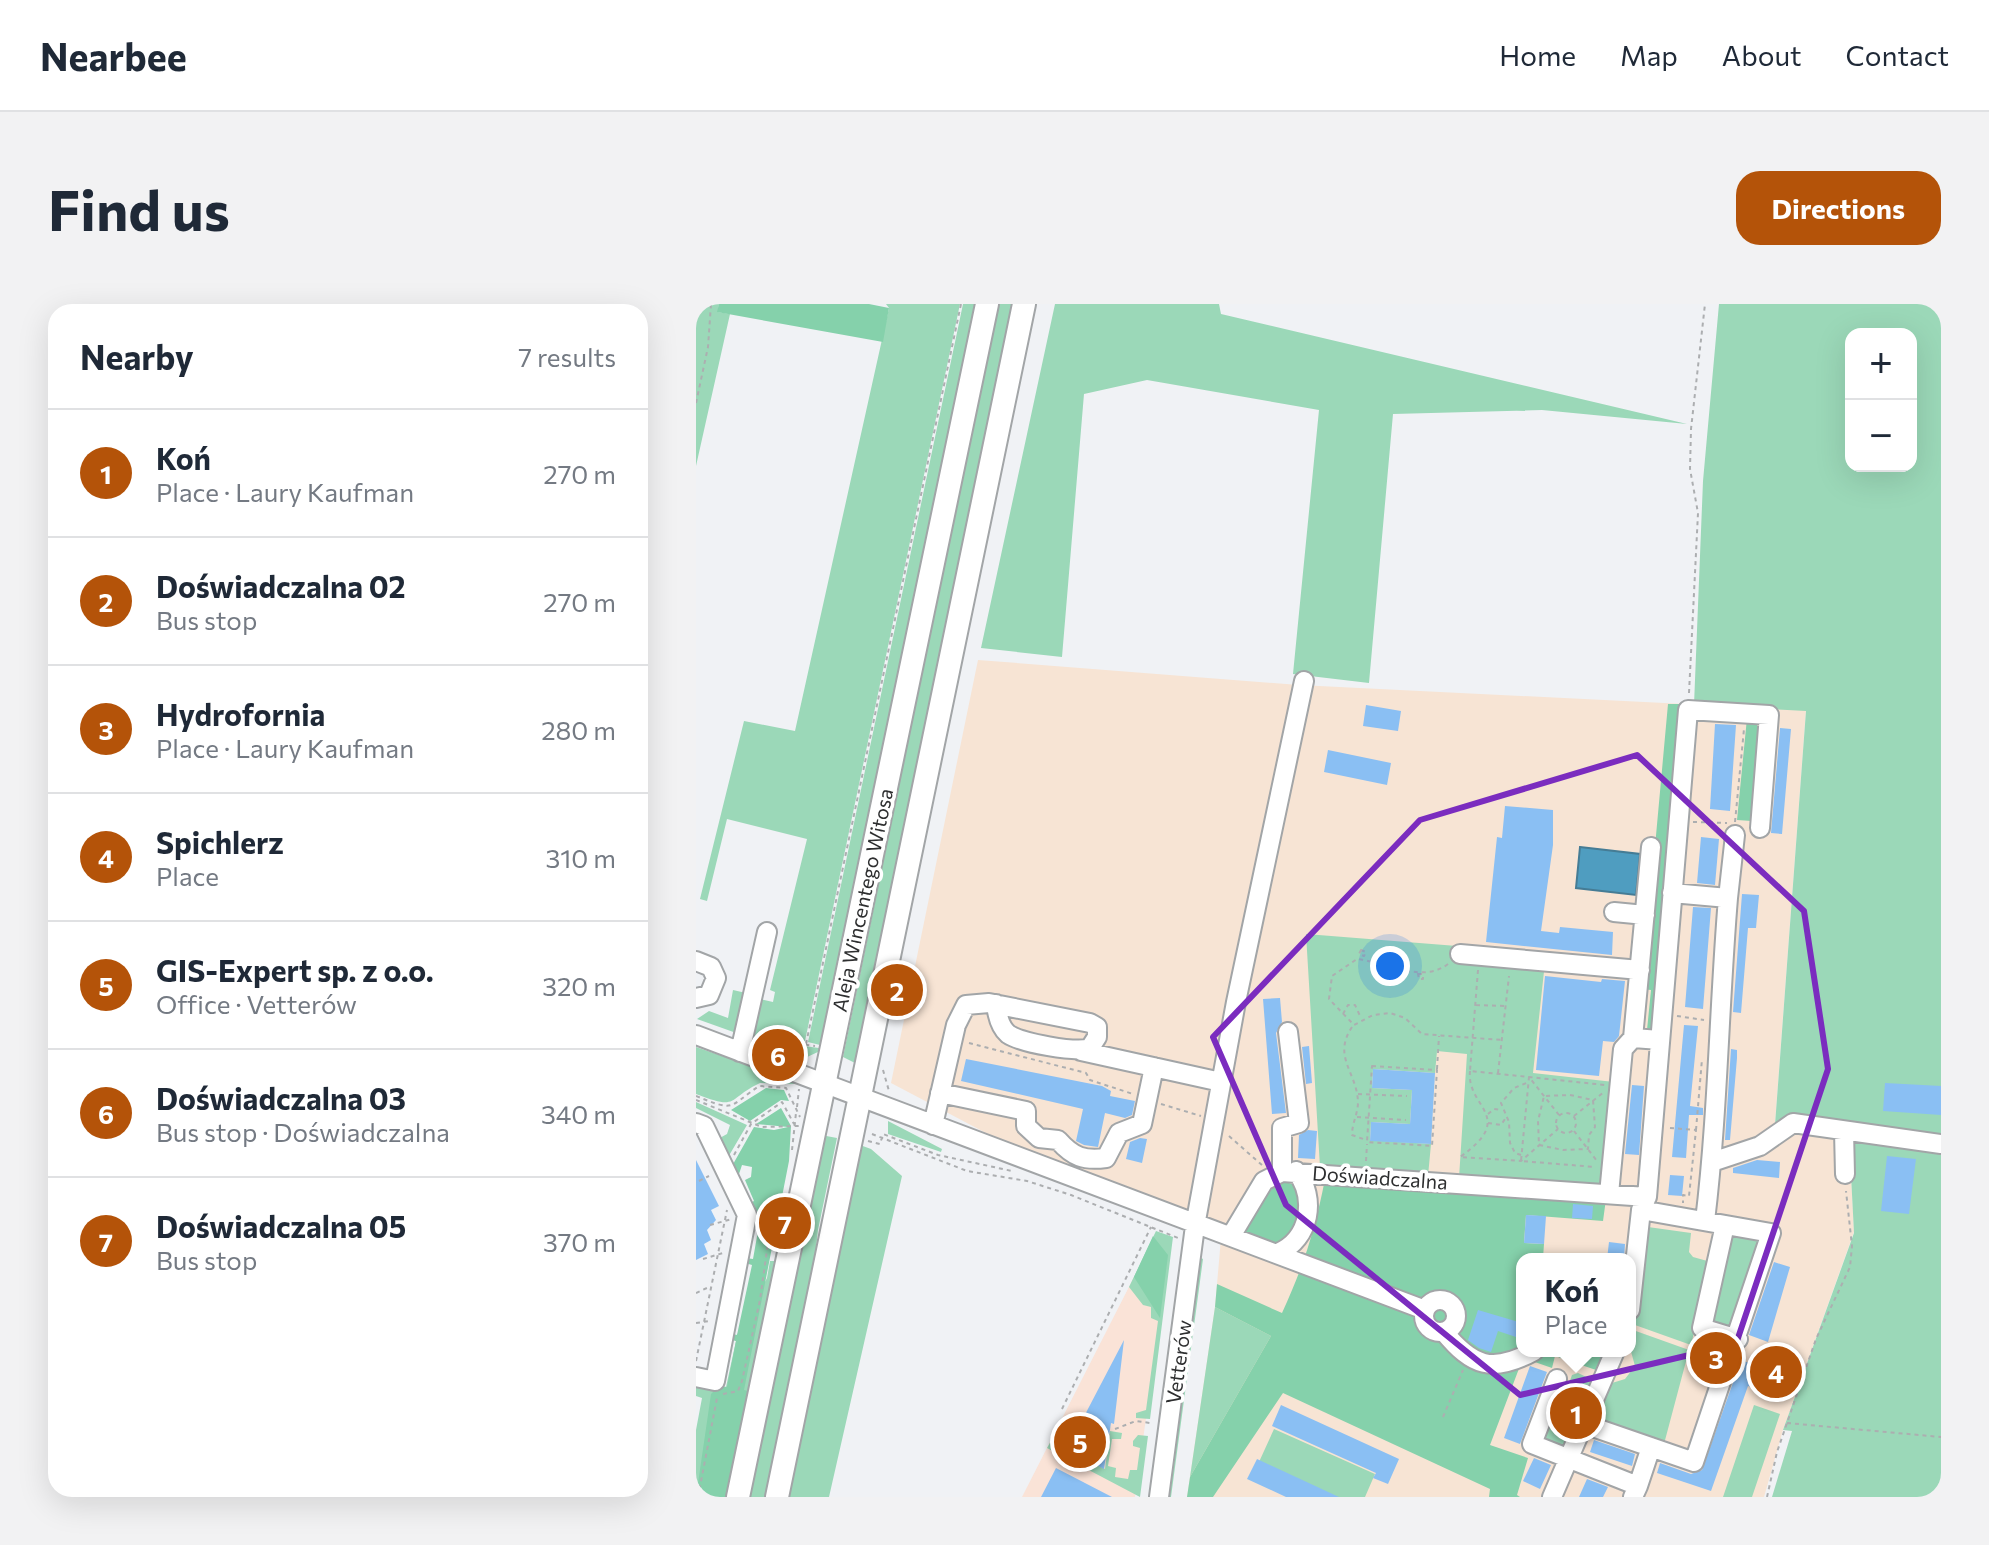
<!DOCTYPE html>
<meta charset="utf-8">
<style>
body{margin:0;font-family:Commissioner,sans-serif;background:#f2f2f3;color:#1f2937}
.controls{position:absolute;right:24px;top:24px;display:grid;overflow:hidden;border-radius:16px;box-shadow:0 8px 32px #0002}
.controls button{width:72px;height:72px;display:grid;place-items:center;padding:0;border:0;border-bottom:2px solid #e0e1e3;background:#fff;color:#1f2937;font:40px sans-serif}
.you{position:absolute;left:694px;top:662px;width:28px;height:28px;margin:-20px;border:6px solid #fff;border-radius:50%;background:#1a73e8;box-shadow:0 0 0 12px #1a73e833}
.badge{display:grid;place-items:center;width:52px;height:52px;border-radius:50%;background:#b45309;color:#fff;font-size:26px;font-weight:700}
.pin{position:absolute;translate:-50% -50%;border:4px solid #fff;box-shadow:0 2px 8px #0006}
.popup{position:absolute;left:820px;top:949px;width:120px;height:104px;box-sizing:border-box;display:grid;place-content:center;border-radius:16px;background:#fff;filter:drop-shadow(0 2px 6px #0005);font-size:26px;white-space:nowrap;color:#747a83}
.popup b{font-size:30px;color:#1f2937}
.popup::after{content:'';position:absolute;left:50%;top:100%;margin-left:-16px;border:16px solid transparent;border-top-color:#fff}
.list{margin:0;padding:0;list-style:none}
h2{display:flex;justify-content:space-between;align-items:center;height:104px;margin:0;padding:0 32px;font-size:34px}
h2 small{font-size:26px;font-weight:400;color:#747a83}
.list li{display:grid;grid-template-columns:52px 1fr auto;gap:24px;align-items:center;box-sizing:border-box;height:128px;padding:0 32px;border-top:2px solid #e0e1e3}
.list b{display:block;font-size:30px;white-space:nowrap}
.list p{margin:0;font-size:26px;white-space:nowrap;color:#747a83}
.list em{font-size:26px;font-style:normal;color:#747a83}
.map{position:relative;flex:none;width:1245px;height:1193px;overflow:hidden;border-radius:24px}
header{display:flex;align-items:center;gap:48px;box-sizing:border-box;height:112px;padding:0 40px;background:#fff;border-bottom:2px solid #e0e1e3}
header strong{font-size:38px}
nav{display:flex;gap:44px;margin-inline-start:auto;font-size:28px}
.intro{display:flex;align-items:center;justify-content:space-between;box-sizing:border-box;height:192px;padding:0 48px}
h1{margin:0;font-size:56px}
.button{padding:20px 36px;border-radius:24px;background:#b45309;color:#fff;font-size:28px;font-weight:700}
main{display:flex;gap:48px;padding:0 48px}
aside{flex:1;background:#fff;border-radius:24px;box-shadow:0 8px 32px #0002}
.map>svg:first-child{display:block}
</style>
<header>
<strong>Nearbee</strong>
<nav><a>Home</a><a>Map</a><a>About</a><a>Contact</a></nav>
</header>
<div class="intro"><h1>Find us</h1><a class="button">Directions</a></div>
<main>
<aside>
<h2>Nearby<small>7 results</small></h2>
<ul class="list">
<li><span class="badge">1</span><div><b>Koń</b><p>Place · Laury Kaufman</p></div><em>270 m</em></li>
<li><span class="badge">2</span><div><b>Doświadczalna 02</b><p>Bus stop</p></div><em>270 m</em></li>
<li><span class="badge">3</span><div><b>Hydrofornia</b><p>Place · Laury Kaufman</p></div><em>280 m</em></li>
<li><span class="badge">4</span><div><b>Spichlerz</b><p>Place</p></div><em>310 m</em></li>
<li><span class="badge">5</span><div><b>GIS-Expert sp. z o.o.</b><p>Office · Vetterów</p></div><em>320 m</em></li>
<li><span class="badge">6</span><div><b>Doświadczalna 03</b><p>Bus stop · Doświadczalna</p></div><em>340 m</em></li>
<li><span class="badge">7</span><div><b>Doświadczalna 05</b><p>Bus stop</p></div><em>370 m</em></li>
</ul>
</aside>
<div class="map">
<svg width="1245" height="1193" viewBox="0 0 1245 1193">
<rect width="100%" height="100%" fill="#f0f2f5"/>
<!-- industrial -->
<path fill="#fae3d7" d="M438,973L464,1014L439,1193H326Z"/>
<!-- education -->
<path fill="#f7e4d4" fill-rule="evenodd" d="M282,356L603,381L1110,406L1078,833L1097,822L1153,831L1158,928L1087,1126L1068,1193H491L519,1003L526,923L290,829L195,779ZM826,955H934V1047H826Z"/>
<!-- green -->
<path fill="#9bd8b8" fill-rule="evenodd" d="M0,0H23L22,8L34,10L0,162Z
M190,0H264L109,737L67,733L64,738L52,734L59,694L77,698L79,688L74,686L111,535L31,515L11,597L4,595L48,417L99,427L193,4Z
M267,0H283L128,742L112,738Z
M298,0H322L163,761L147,753L179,598L180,557Z
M359,0H523L525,10L991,120L846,106L697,110L673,379L597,370L623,106L451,76L388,90L366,353L285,344Z
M1023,0H1245V1193H1076L1096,1127L1087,1126L1158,929L1153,832L1097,822L1078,834L1110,407L998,401L1007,177ZM1155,30H1215V162H1155Z
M610,630L850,649L837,769L918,778L908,885L763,874L771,750L741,747L739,769L677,765L676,784L716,786L714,820L675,818L674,836L735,840L732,872L624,863Z
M37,686L50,689L43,730L1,715L13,707L32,714Z
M70,737L123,744L124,747L109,754L69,740Z
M0,743L101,778L100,780L64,779C30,795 44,807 0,790Z
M0,798L51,821L31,855L22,835L31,830L34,821L0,804Z
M192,817L246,845L245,848L192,830Z
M125,831L141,834L122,926L114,1001L75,1193H49Z
M164,841L175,845L206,872L133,1193H89Z
M952,923L995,929L993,948L997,953L1015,958L995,1041L939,1021Z
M460,927L477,933L454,1115L440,1114V1109L450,1106L462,1017L455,1014V1003L447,1001L433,983Z
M1032,930L1065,936L1040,1026L1014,1020Z
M503,953L507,955L475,1193H470Z
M74,957H78V991L56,1088L0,1193V1126L6,1094L0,1092V1077L30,1083L40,1037L34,1035L35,1030L41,1031L71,974Z
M519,1003L575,1032L494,1173Z
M937,1026L993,1046L968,1140L909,1120C903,1104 910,1093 916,1079L929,1075L939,1062L934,1044Z
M882,1069L899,1077L868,1146L846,1138L853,1113L862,1111L876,1071Z
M1058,1101L1084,1110L1056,1193H1027Z
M578,1125L679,1170L669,1193H640L563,1158Z
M414,1127L426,1129L425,1135H416L412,1162L420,1164L419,1173L432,1175L434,1166H441L444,1144L437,1142V1137L442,1131L452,1132L444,1193L351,1144L355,1137L409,1165Z"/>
<!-- forest -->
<path fill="#85d1ab" d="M23,0H173L193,4L187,38L21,8Z
M972,400H988L960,731L951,726L955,686L946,685Z
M1051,414L1059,416L1063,425L1056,517L1041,516Z
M70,784L88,786L93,797L85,796L54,817L35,806Z
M85,804L95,822L93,857L48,1086L56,1088L34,1193H0L15,1090L23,1082L31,1083L40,1037L34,1035L35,1030L41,1031L56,961L49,959L50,954L57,955L65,910L53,907L50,901L58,897L49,876L55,873L56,863L46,861L43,870L39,871L36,862L58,823L78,826L92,823L60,820Z
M629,875L910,895L907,917L830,911L828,939L848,940L847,954L851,955H826V1047H911L900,1066L859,1052L856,1064L827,1054L794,1141L832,1154L821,1191L824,1193H793L794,1185L587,1089L517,1193H491L494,1173L575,1032L519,1003L521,980L586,1009C608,961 619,926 629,875Z
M587,877L596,880C613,904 600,931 575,941L546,929L572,884Z
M457,932L472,951L464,1014L438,973Z"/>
<!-- water -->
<path fill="#4f9dc0" stroke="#457c95" stroke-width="2" d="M884,543L944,550L940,591L880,584Z"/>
<!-- building -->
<path fill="#8abff3" d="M670,401L705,407L702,427L667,422Z
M1019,420L1040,421L1034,507L1014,505Z
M1084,424L1095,425L1086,530L1075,529Z
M632,446L695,459L691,481L628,468Z
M809,502L857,506V541L845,627L863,629L864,623L917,628L916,651L790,638L801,533L806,534Z
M1005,533L1023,535L1019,581L1001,579Z
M1046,590L1063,591L1060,624H1052L1045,709L1037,708Z
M997,603L1015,604L1007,705L989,703Z
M849,672L905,678L906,675L929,677L923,732L918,738L907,737L903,772L840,766Z
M584,694L586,718L580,729L590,809L576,810L567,695Z
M988,721L1002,722L994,802L1007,804V811H993L990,854L976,853Z
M613,742L616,779L610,780L606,743Z
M1035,745L1041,746V754L1034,836H1029Z
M270,755L406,782L415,787L414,792L439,797L436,811L429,814L409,809L402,843L388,841L380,837L387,805L265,777Z
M677,765L739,769L735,840L674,837L675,818L714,820L716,786L676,784Z
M1189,779L1245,782V811L1187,807Z
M936,781L948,782L943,851L929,850Z
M612,826L621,827L619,855L602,854L603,831Z
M444,834L451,835L446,859L430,855L434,838Z
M1191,852L1220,855L1213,910L1185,907Z
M0,856L23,902L15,906L20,916L11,926L15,936L8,940L12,950L0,956Z
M1061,856L1084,858L1083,874L1037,869V864Z
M974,871L988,872L986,892L972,891Z
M877,900L897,902L896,915L876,914Z
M830,911L850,912L848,940L828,939Z
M913,938L929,940L928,955H911Z
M1078,958L1094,963L1072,1038L1053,1031Z
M782,1006L826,1019V1035L802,1027L795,1048L783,1044L772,1036Z
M428,1036L418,1120L415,1119L408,1165L371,1145Z
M1075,1042L1101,1051L1085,1094L1052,1082L1015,1187L961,1169L964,1159L995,1170L1006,1166L1045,1056L1067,1064Z
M834,1062L851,1068L824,1140L808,1134Z
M585,1101L703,1155L692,1180L677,1174L680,1169L576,1122Z
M898,1136L939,1150L936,1162L894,1148Z
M838,1154L855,1161L844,1185L827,1177Z
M561,1155L643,1193H590L551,1175Z
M360,1164L416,1193H345Z
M891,1175L912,1183L907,1193H883Z"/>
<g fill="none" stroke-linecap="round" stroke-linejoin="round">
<!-- minor casing -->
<g stroke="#a2a5a7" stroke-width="22">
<path id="minor" d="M955,543L937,734L964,736
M976,589L1032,594C1023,702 1022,810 1009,917
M1032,594L1039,531
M918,608L949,611
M764,650L944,666
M0,657L15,663L20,674L13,691L0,694
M0,731L729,1006
M385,747L525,778
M44,748L71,628
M244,789L330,807V822L343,834L362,836C377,853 388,857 410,854L423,829L446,820L458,763
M0,819L8,822L51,911L19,1077L0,1073
M237,821L260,721L270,701L293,699L394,719L401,723V733L394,744C380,749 325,739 312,730C304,723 301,710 300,700
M1148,827L1149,870
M1016,858L1064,842L1097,819L1245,840
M586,868V824L603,819L592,728
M913,890L927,745L937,734
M1029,921L1006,1024L1042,1035
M535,932L568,877L586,868L951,893L992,406L1073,411L1064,524
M582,949C614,935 621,894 600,867
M728 1012a16 16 0 1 1 32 0a16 16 0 1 1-32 0Z
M934,1006L945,906L950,895
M748,1028C776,1062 796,1070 838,1047
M861,1075L836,1140L942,1182L937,1193
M888,1120L998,1158L1075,929L945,906
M942,1182L955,1143
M463,1193L499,922L540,698L608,377
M856,1193L919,1047"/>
</g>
<!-- major casing -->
<g stroke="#a2a5a7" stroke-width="26">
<path id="major" d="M42,1193L291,0
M81,1193L328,0"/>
</g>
<!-- path -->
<path stroke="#acaeb0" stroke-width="2" stroke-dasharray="4 4" stroke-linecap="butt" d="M0,99L12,43L15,0
M993,389L1002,209L994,165L995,125L1009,0
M997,518L1031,519
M1039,518L1048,425
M665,646L670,648L668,652L663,650Z
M707,658L711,660L710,663L706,662Z
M752,660C726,680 689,658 661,655L636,672L633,695L658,721L677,711L694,709L709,714L726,730L806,736
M690,663L694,666L691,670L688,666Z
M782,666L774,767L833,773L825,857L899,863
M722,670H727V675H723Z
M780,701L808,702
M647,710L652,701H659L665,714
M981,712L1008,716
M656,723C636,753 661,768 662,798C662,810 656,819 656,831L670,836
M273,739L390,769L394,776L437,790
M110,740L265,0
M66,741L68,735L119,742
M676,762L741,766L736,842L671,838Z
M741,765L743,732
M187,766L193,787
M774,767C770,804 822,812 764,853L825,857L862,825
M802,769L813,672
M662,790L711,792
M874,791L897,796L899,823L893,831L892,845L867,846L843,841L842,817L848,792Z
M0,792C40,808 31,804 63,782L90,784L104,813
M0,796L66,823L103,822
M465,800L505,812
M101,803L103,785
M860 819a10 10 0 1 1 20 0a10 10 0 1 1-20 0Z
M792,810L798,805L806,806
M863,811L833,773L909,781
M878,812L908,788
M661,813L710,816
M792,819L805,821L809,815
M974,824L1000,826L993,892L987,891V899
M1000,826L1006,755
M878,827L901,857
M176,830L271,867L331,877L375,891L482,934
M533,832L567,862
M172,837L184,840L187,830L242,851L316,867
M96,846L100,809
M38,851L55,820L86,798L98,820
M825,851L819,849L814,839L813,818L805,799L818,784L833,778
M670,857L671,840
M3,877L13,872
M67,914L78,926
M14,921L36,915
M7,955L27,949
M0,989L13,983
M0,1019L13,1017
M0,1057L31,906
M27,1090L42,1087L46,1077L64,996L74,924
M366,1105L455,923
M747,1113L767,1066
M1091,1119L1245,1133
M419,1125L440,1117L454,1119
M2,1193L21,1094
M1071,1193L1081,1148L1120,1035L1154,963L1156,942L1150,887"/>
<!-- minor -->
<use href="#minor" stroke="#fff" stroke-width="18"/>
<!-- major -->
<use href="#major" stroke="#fff" stroke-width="22"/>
</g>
<!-- marked area -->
<path fill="none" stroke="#7b2cbf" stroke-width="6" stroke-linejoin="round" d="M941,451L1108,607L1132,765L1040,1040L824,1091L590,901L517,733L724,516Z"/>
<g text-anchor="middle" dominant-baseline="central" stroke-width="7" stroke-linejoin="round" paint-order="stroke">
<!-- street labels -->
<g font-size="20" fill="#2e2f30" stroke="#fff">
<text transform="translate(166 596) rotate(-78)">Aleja Wincentego Witosa</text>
<text transform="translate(684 873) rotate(4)">Doświadczalna</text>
<text transform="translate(482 1058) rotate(-82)">Vetterów</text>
</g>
</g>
</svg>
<div class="controls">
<button>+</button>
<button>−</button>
</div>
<div class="you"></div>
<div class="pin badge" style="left:880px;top:1109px">1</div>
<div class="popup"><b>Koń</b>Place</div>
<div class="pin badge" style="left:201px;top:686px">2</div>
<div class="pin badge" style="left:1020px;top:1054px">3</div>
<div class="pin badge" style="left:1080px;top:1068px">4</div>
<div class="pin badge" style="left:384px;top:1138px">5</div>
<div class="pin badge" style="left:82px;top:751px">6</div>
<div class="pin badge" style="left:89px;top:919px">7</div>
</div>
</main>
